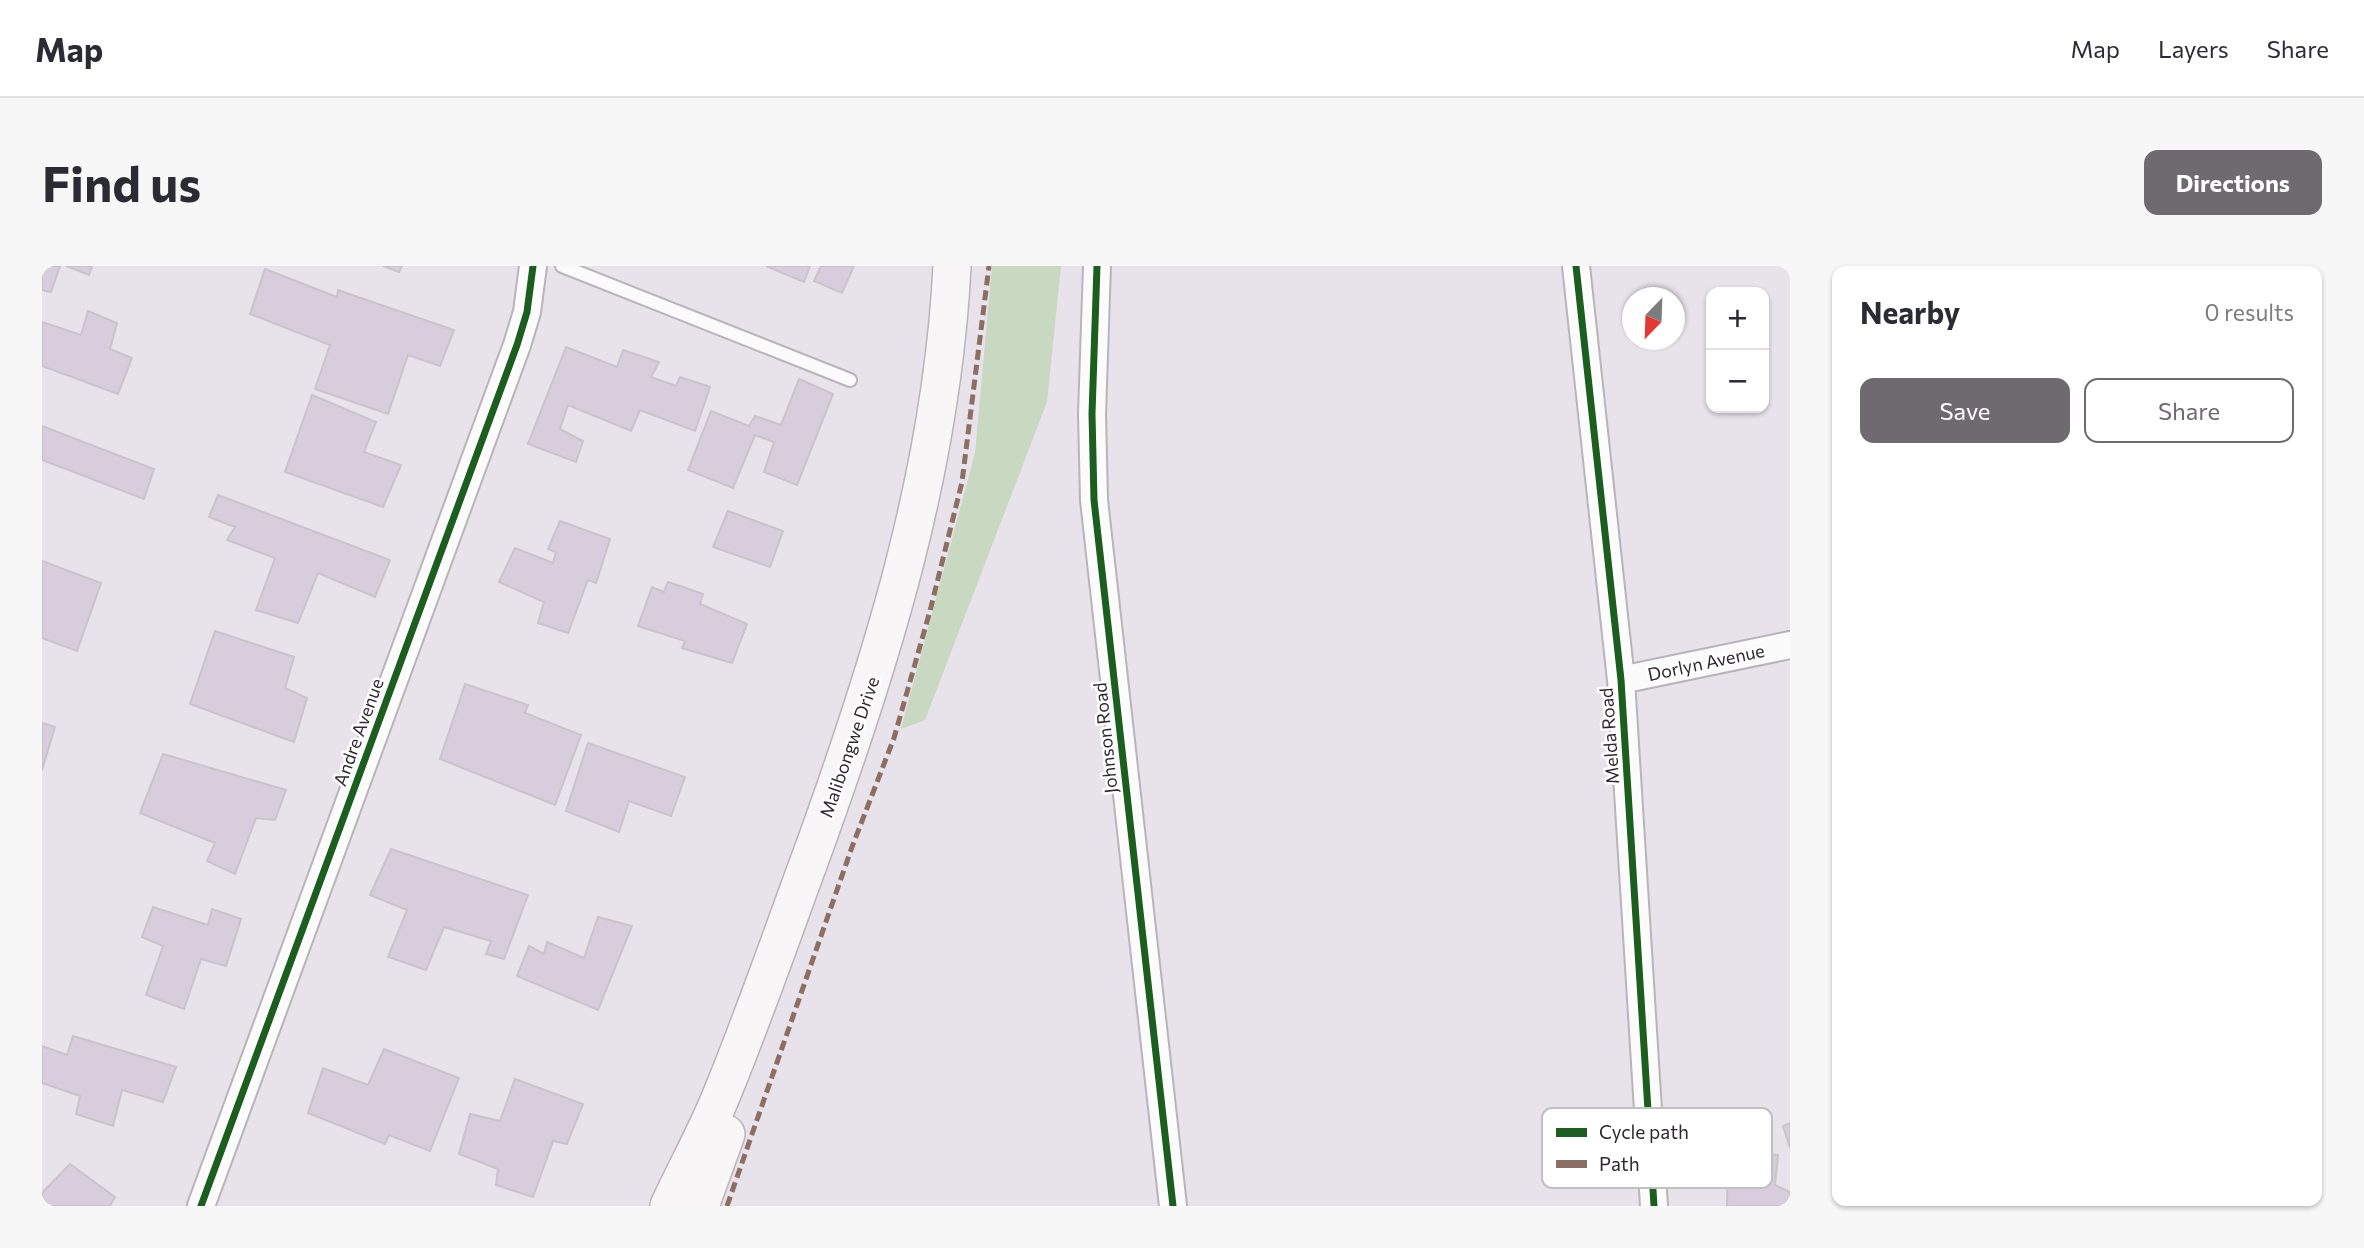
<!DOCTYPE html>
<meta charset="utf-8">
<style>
body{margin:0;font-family:Commissioner,sans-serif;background:#f7f7f7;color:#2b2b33}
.controls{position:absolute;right:21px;top:21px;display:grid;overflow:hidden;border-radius:14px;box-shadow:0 2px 5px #0004}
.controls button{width:63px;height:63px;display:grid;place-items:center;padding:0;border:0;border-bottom:2px solid #e1e1e2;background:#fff;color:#2b2b33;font:35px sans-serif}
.compass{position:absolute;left:1580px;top:21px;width:63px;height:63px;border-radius:50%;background:#fff;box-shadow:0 2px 5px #0004;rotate:203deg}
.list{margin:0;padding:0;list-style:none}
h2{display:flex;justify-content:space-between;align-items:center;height:91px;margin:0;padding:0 28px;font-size:30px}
h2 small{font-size:23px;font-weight:400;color:#7c7c81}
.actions{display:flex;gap:14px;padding:21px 28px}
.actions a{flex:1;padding:16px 0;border:2px solid #6f6a70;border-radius:14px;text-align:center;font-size:24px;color:#6f6a70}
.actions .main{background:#6f6a70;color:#fff}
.map{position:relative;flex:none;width:1748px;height:940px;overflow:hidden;border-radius:14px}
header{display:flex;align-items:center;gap:42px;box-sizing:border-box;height:98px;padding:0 35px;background:#fff;border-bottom:2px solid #e1e1e2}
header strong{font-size:33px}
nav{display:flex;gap:38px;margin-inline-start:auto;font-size:24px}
.intro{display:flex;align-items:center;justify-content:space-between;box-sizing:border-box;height:168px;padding:0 42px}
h1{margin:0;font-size:49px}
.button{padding:18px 32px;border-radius:14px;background:#6f6a70;color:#fff;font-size:24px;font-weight:700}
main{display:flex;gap:42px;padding:0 42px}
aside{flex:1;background:#fff;border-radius:14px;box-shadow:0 2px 5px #0004}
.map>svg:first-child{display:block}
</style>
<header>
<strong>Map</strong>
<nav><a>Map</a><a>Layers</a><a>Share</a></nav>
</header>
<div class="intro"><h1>Find us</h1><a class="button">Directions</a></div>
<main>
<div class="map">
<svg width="1748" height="940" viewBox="0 0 1748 940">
<rect width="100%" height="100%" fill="#e8e2ea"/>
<!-- green -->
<path fill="#c9d8c1" d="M950,0H1019L1005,136L883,454L859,463L933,187Z"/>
<!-- building -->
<path fill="#d7cddc" stroke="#c9c4ca" stroke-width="2" d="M0,0H18L9,26L0,24Z
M24,0H50L47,9Z
M341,0H360L357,6Z
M724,0H768L762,16Z
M779,0H812L800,27L772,15Z
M223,3L295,31L296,24L412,64L398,100L366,89L346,148L273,123L288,79L208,48Z
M46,45L75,57L68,83L90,92L76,128L0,100V56L39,69Z
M524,81L575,101L581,84L617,96L609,111L634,120L638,111L668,121L653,165L598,144L589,165L526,139L518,163L541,175L534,196L486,178Z
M757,113L791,128L755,219L722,206L732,176L713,169L691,222L646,204L669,145L707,160L713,150L739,159Z
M270,129L334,156L322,186L359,199L341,241L243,206Z
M0,160L112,203L102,233L0,194Z
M176,229L348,294L333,331L276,307L256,357L214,344L233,292L185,274L193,261L167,251Z
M686,245L741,265L728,301L671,281Z
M518,255L568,273L554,317L546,314L526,367L496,357L502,336L457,316L473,282L511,297L514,286L506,283Z
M0,295L59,317L35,385L0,372Z
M626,316L661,328L658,338L705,358L690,397L640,382L643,375L596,360L610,321L622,326Z
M173,365L252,391L243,422L265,432L252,476L148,438Z
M423,418L486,439L483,447L539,469L513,539L398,493Z
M0,457L13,461L0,504Z
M546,477L643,511L629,550L587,535L577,566L524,545Z
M121,488L244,524L233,554L214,552L193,608L165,595L173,577L98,547Z
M349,583L486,629L462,693L444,688L449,675L402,661L384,704L346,691L365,644L328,629Z
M111,641L166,659L170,643L199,653L184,700L159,693L142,743L104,729L121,680L100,671Z
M556,651L590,660L556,744L475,710L487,680L502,688L505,676L542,692Z
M31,770L134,801L121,836L80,824L71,860L34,848L38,830L0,817V780L25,789Z
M342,783L417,812L388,885L347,869L343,878L266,847L281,802L326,819Z
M473,813L541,838L525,878L511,875L491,931L454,919L456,903L417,888L428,848L458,855Z
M1748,857V882L1741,860Z
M1686,884L1736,889L1733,919L1748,926V940H1685Z
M28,898L73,931L68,940H0V927Z"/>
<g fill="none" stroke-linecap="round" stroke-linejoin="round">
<!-- lane casing -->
<g stroke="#b8b4ba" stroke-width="16">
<path id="lane" d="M520,0L808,114"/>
</g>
<!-- street casing -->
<g stroke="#b8b4ba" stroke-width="30">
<path id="street" d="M1055,0L1050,148L1052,234L1131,940
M1534,0L1579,414L1612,940
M1579,414L1748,379
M159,940L475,79L485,46L491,0"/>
</g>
<!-- secondary casing -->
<g stroke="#b8b4ba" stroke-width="40">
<path id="secondary" d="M627,940C643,905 662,871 677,835C710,756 738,674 768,593C838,401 900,205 910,0
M658,940L684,868"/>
</g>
<!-- lane -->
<use href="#lane" stroke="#fcfbfc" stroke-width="12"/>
<!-- street -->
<use href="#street" stroke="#fcfbfc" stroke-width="26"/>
<!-- secondary -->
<use href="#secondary" stroke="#f8f6f6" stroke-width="37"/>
<!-- quiet -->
<path stroke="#8d6e63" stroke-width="5" stroke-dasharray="10 5" stroke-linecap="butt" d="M685,940L810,581L852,472L888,345L920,216L947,0"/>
<!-- cycleway casing -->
<g stroke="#fff" stroke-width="11">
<path id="cycleway" d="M1055,0L1050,148L1052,234L1131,940
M1534,0L1579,414L1612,940
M159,940L475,79L485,46L491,0"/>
</g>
<!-- cycleway -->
<use href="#cycleway" stroke="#1b5e20" stroke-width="7"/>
</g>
<g text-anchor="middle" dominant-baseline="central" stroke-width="5" stroke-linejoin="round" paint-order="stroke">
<!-- street labels -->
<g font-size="18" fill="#2e292f" stroke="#fff">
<text transform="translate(1664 396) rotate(-12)">Dorlyn Avenue</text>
<text transform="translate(316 466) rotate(-70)">Andre Avenue</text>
<text transform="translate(1567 470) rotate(-94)">Melda Road</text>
<text transform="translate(1063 472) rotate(-96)">Johnson Road</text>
<text transform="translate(807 481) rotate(-71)">Malibongwe Drive</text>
</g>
</g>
<!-- legend -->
<rect x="1500" y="842" width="230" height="80" rx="10" fill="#fff" stroke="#c0bfc1" stroke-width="2"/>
<rect x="1514" y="862" width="31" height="9" fill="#1b5e20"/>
<rect x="1514" y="894" width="31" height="8" fill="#8d6e63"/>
<g font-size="19" fill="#2e292f">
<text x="1557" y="873">Cycle path</text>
<text x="1557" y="905">Path</text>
</g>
</svg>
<div class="controls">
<button>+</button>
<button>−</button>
</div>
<svg class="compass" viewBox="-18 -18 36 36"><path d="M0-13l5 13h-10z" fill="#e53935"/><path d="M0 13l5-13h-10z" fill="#7c7c81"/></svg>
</div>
<aside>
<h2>Nearby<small>0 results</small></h2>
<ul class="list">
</ul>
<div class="actions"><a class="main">Save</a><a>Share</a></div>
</aside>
</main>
